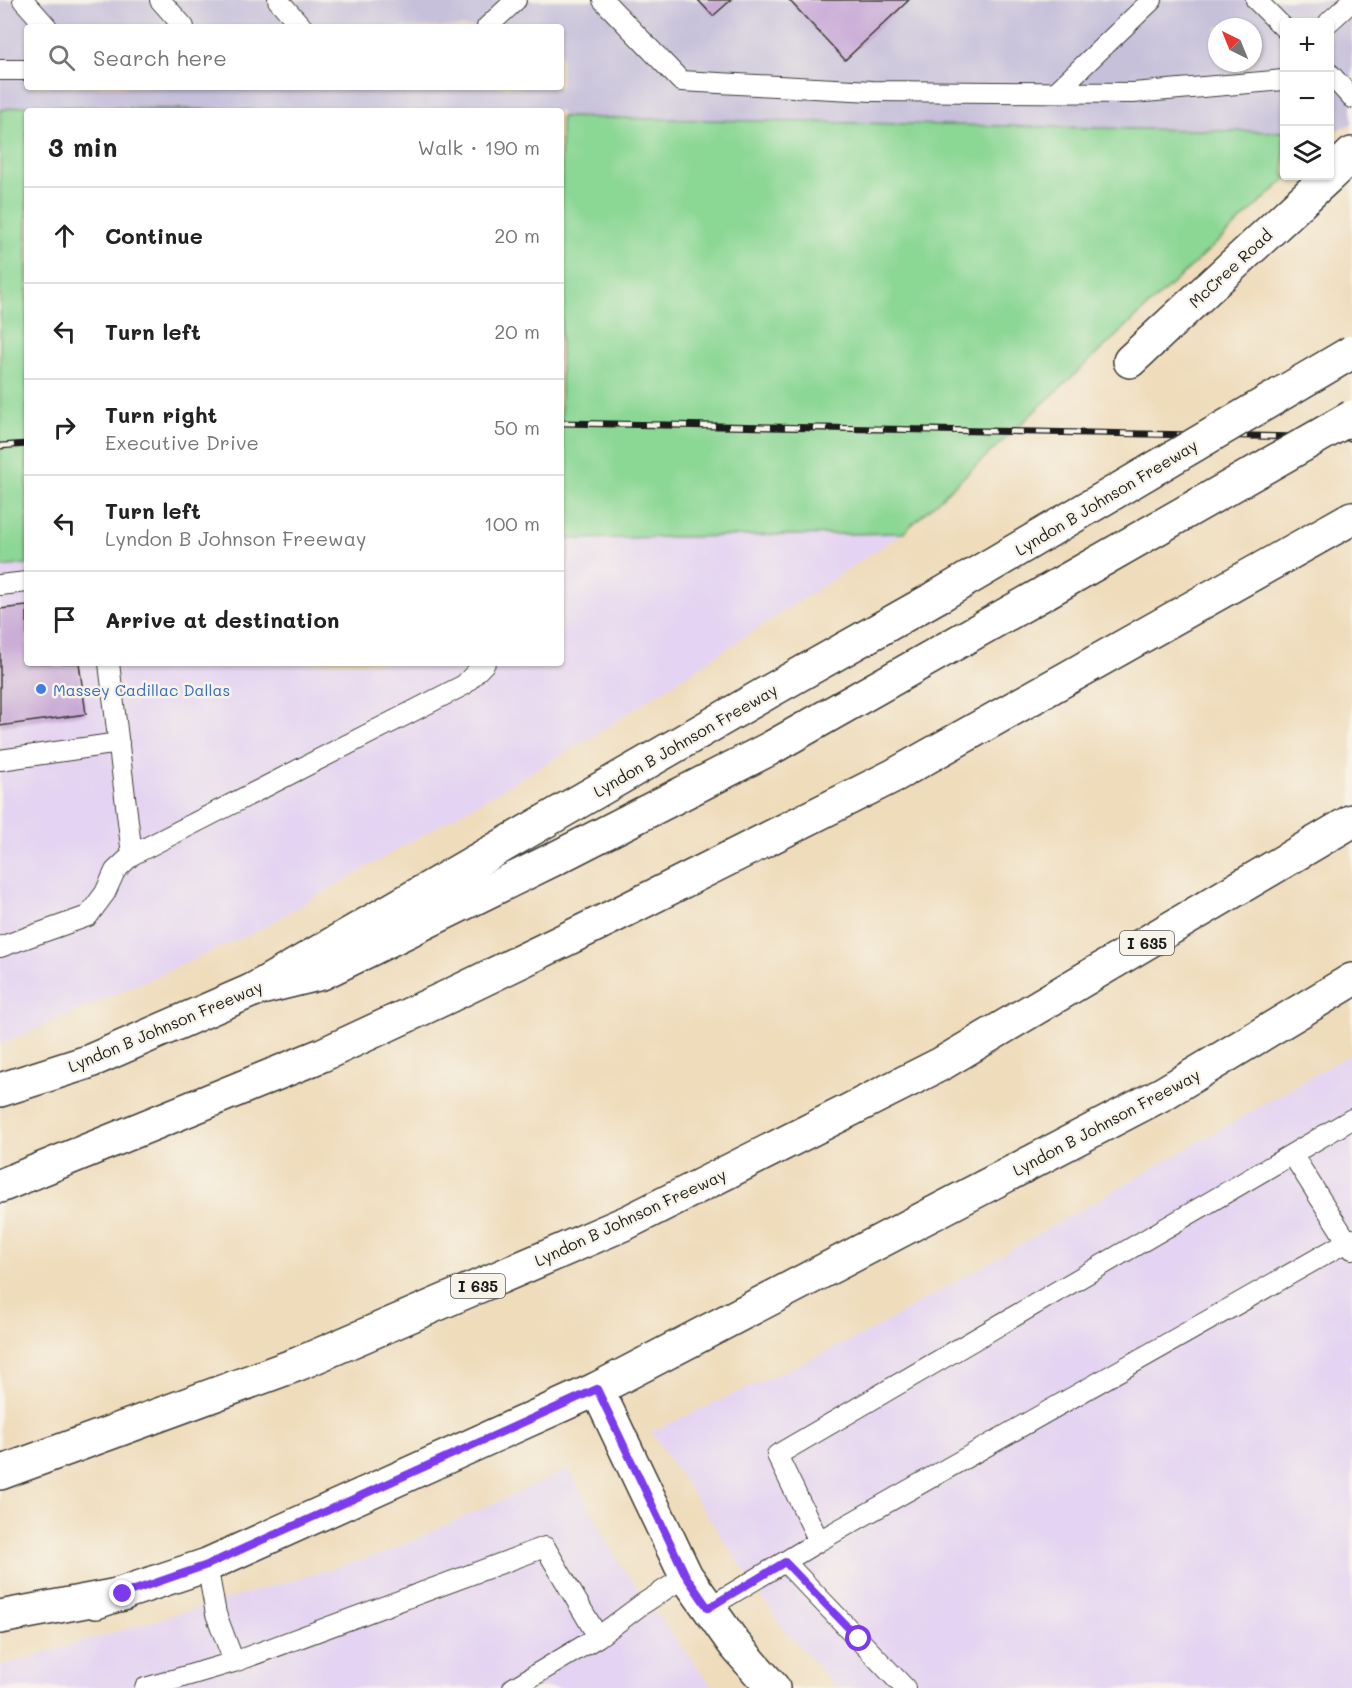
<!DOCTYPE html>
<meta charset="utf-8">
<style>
body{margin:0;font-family:Mali,sans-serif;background:#f6f6f6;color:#222}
.controls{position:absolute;right:18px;top:18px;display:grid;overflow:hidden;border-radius:6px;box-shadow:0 2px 4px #0004}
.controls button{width:54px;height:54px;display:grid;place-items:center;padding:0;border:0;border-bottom:2px solid #e0e0e0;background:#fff;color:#222;font:30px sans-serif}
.compass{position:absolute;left:1208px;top:18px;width:54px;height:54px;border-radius:50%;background:#fff;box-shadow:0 2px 4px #0004;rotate:317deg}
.stop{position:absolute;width:18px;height:18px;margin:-14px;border:4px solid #7c3aed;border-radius:50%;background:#fff}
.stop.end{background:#7c3aed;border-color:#fff;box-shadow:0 2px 6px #0008}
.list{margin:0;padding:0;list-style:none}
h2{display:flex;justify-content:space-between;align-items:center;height:78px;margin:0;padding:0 24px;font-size:26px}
h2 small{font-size:20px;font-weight:400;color:#767676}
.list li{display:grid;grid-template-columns:39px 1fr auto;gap:18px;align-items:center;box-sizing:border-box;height:96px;padding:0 24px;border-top:2px solid #e0e0e0}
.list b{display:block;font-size:22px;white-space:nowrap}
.list p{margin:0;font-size:20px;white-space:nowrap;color:#767676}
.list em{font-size:20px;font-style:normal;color:#767676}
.icon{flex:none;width:33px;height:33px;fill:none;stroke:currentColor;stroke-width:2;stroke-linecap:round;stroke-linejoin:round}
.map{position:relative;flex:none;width:1352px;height:1688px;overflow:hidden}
.search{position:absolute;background:#fff;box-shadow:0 2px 4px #0004;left:24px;top:24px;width:540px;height:66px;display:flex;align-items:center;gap:15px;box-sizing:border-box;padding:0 21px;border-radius:6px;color:#767676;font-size:22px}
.panel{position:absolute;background:#fff;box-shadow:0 2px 4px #0004;left:24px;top:108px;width:540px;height:558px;border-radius:6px}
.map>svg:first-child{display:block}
</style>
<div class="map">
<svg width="1352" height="1688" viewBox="0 0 1352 1688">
<rect width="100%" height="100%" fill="#f7f3e8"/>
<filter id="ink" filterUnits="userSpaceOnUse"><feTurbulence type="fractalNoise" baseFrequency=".0167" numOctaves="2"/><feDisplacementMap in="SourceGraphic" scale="12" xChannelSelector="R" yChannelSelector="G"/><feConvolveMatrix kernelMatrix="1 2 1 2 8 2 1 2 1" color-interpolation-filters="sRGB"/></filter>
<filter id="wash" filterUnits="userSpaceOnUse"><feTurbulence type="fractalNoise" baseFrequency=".008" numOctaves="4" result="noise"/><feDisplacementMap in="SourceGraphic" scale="24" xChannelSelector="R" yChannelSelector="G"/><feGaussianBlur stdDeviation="1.35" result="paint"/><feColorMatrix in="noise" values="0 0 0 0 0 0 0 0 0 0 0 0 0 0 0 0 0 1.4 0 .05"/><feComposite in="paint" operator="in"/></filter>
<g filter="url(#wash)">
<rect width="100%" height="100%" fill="#efdcbb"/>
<!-- built -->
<path fill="#e4d3f2" d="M903,533L590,738L255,932L0,1045V567L27,564V663H561V539Z
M1352,1053V1688H838L783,1628L651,1432L869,1332Z
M569,1469L621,1566L713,1688H0V1666L385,1553Z"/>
<!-- industrial -->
<path fill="#c6c0da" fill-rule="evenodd" d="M0,0H1352V124L1330,132V22H1284V149L561,337V111H27L0,375ZM27,27H561V87H27ZM1217,27H1253V63H1217Z"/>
<!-- green -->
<path fill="#8bd794" stroke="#547a58" stroke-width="1.5" d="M23,106L270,111H27V564L0,567V110Z
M561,117L1284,132V176H1289L903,533L561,539Z"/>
<g id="blocks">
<!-- building -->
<path fill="#c5a4d5" d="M698,0H731L713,16Z
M789,0H909L845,60Z
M27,606V663H79L86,714L0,726V609Z"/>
</g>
</g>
<g filter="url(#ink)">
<use href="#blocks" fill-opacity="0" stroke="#3c3934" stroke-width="1.5"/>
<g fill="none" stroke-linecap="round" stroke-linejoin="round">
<!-- service casing -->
<g stroke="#3c3934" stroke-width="22">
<path id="service" d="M23,0L47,27
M160,0L184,27
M278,0L302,27
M603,0L681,81L872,91L1133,93L1284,80
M1256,0L1284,28
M1329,22L1352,1
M487,27L516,0
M0,70H27
M1330,74L1352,98
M1056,92L1152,0
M0,585L27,582
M109,663L132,855
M0,760L119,743
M0,947L88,916L105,893L115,871L132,855L464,685L485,663
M1292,1154L1352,1249
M819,1541L1352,1239
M785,1562L905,1688
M207,1565L216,1614L234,1662
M708,1608L819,1541L777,1455L1352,1119
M145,1688L234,1662L545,1547L598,1637
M513,1688L598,1637L641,1605L686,1576"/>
</g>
<!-- tertiary casing -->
<g stroke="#3c3934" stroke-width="36">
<path id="tertiary" d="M597,1389L686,1576L735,1645L773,1688"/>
</g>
<!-- secondary casing -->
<g stroke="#3c3934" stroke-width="36">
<path id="secondary" d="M1330,175L1352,154
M1130,361L1329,176
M0,1090L88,1062L253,990L770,691L942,594
M96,1602L207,1565L597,1389L1164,1093L1352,980"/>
</g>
<!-- motorway casing -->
<g stroke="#3c3934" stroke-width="36">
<path id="motorway" d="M253,990L322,973L558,857L769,749L1046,592
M0,1186L322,1055L447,997L608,919L895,775L1352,518
M0,1473L298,1364L628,1222L941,1064L1352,821
M0,1617L123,1594"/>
</g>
<!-- service -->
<use href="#service" stroke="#fff" stroke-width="20"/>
<!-- tertiary -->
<use href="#tertiary" stroke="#fff" stroke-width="33"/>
<!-- secondary -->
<use href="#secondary" stroke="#fff" stroke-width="33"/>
<!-- motorway -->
<use href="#motorway" stroke="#fff" stroke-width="33"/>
<!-- rail casing -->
<g stroke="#1c1c1c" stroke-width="7">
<path id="rail" d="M561,423L1352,438
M0,446L27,444"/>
</g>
<!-- rail -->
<use href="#rail" stroke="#f7f3e8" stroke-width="4.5" stroke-dasharray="14" stroke-linecap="butt"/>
<!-- secondary-bridge casing -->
<g stroke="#3c3934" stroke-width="36" stroke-linecap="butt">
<path id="secondary-bridge" d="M942,594L1352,352"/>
</g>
<!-- motorway-bridge casing -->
<g stroke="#3c3934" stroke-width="36" stroke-linecap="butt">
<path id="motorway-bridge" d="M1046,592L1352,417"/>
</g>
<!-- secondary-bridge -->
<use href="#secondary-bridge" stroke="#fff" stroke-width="33"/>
<!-- motorway-bridge -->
<use href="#motorway-bridge" stroke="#fff" stroke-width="33"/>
</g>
</g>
<g fill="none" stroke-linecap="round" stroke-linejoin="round" filter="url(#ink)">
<!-- route -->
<path stroke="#7c3aed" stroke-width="8" d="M123,1594L207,1565L597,1389L686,1576L708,1608L785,1562L859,1639"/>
</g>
<!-- markers -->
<circle fill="#3f7fe0" stroke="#f7f3e8" stroke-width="2" cx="41" cy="689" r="6"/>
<g text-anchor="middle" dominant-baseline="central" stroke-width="5" stroke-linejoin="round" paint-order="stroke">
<!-- shield labels -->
<g fill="#f7f3e8" stroke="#5e5c59" stroke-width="1.5">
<rect x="1120" y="931" width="54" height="24" rx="4.5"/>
<rect x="451" y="1274" width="54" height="24" rx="4.5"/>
</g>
<g font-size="15" font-weight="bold" fill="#1c1c1c">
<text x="1147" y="943">I 635</text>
<text x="478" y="1286">I 635</text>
</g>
<!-- street labels -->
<g font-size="16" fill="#1c1c1c" stroke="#f7f3e8">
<text transform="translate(1230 268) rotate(-43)">McCree Road</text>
<text transform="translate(1106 497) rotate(-31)">Lyndon B Johnson Freeway</text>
<text transform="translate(685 740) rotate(-30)">Lyndon B Johnson Freeway</text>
<text transform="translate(165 1026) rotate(-23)">Lyndon B Johnson Freeway</text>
<text transform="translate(1106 1122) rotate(-28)">Lyndon B Johnson Freeway</text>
<text transform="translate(630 1217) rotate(-25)">Lyndon B Johnson Freeway</text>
</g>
<!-- shop labels -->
<g font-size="16" fill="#366cbe" stroke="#f7f3e8" text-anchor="start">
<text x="53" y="689">Massey Cadillac Dallas</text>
</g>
</g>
</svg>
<div class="controls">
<button>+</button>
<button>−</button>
<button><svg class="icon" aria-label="layers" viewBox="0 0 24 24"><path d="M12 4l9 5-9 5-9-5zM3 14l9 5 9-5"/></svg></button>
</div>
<svg class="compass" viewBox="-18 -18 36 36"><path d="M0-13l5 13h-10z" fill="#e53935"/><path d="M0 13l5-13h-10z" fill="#767676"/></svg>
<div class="stop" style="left:859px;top:1639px"></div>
<div class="stop end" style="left:123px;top:1594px"></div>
<div class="search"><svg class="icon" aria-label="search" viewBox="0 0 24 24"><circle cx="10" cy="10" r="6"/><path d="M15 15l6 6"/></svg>Search here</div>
<section class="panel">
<h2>3 min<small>Walk · 190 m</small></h2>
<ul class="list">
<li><svg class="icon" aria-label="ahead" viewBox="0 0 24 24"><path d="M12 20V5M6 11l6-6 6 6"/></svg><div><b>Continue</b></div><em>20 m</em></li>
<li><svg class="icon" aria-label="left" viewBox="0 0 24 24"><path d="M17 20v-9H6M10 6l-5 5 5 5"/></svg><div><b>Turn left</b></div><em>20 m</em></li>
<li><svg class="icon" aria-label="right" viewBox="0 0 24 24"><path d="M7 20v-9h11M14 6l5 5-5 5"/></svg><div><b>Turn right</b><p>Executive Drive</p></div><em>50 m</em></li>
<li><svg class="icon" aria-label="left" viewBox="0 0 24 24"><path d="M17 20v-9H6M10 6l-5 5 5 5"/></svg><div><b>Turn left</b><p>Lyndon B Johnson Freeway</p></div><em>100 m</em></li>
<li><svg class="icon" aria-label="arrive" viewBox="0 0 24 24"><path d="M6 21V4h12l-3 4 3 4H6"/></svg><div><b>Arrive at destination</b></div></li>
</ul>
</section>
</div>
